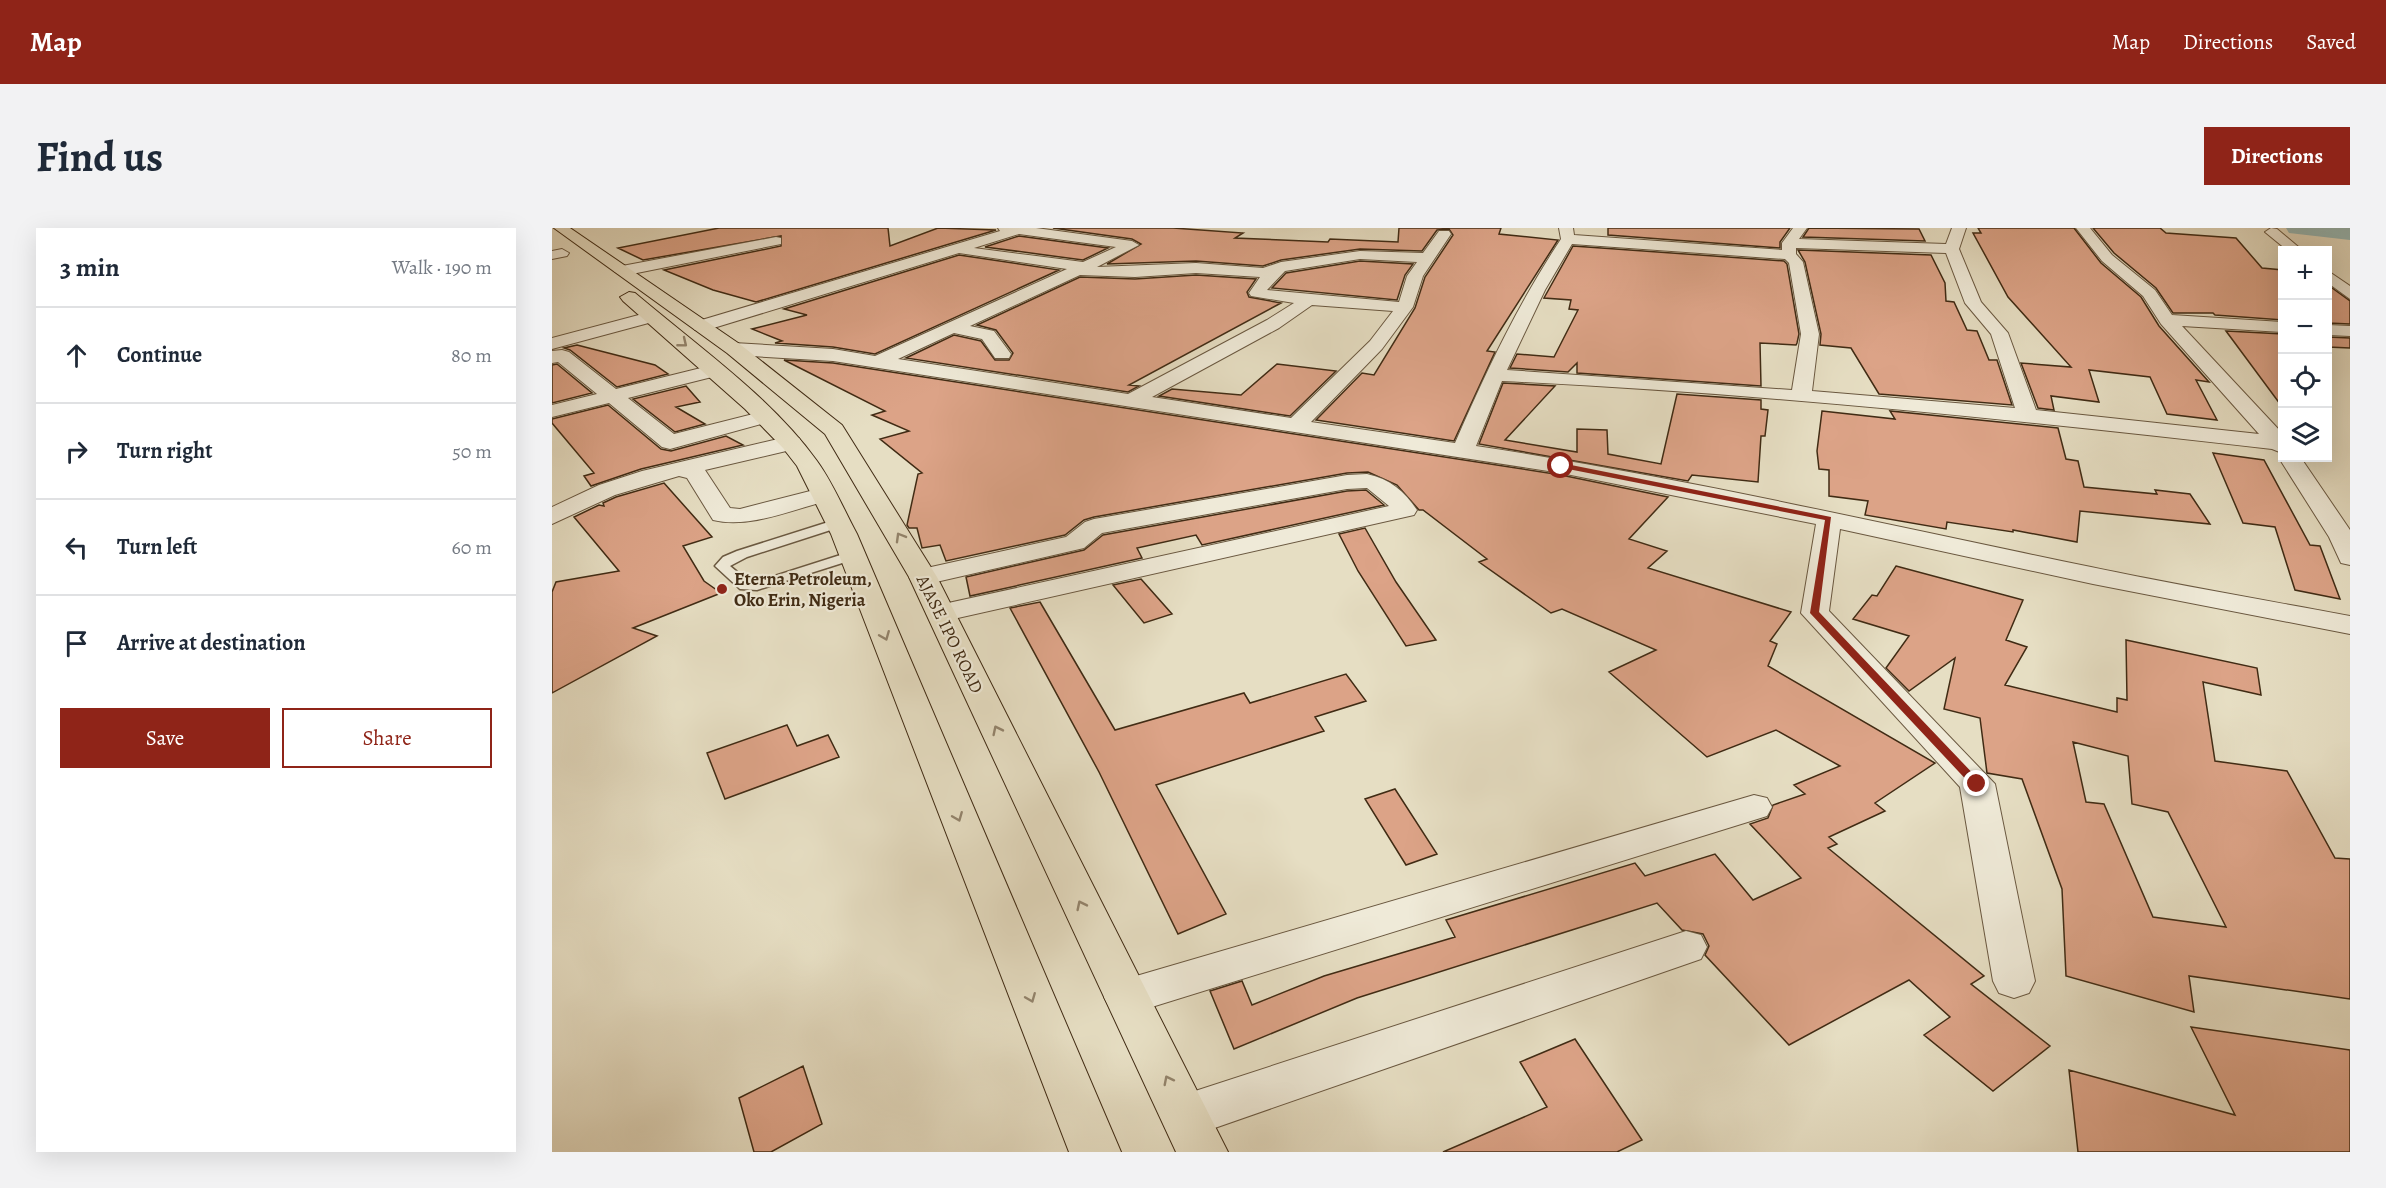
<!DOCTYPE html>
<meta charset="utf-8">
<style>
body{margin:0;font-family:Alegreya,serif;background:#f2f2f3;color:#1f2937}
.controls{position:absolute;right:18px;top:18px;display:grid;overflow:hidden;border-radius:0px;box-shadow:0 6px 24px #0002}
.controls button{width:54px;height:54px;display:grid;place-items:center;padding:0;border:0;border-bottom:2px solid #e0e1e3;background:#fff;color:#1f2937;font:30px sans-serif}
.stop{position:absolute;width:18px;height:18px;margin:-14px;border:4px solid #8f2418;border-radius:50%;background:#fff}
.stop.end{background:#8f2418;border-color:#fff;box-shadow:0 2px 6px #0008}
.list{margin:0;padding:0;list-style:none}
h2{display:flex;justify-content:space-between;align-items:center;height:78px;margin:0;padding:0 24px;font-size:26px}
h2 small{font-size:20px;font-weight:400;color:#747a83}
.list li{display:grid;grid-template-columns:39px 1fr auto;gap:18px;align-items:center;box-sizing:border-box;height:96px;padding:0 24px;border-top:2px solid #e0e1e3}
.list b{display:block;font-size:22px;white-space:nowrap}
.list em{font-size:20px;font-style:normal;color:#747a83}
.actions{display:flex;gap:12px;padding:18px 24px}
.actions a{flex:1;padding:14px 0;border:2px solid #8f2418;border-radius:0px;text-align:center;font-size:21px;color:#8f2418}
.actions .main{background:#8f2418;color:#fff}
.icon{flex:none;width:33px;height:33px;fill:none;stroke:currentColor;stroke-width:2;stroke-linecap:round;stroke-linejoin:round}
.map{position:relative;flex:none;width:1798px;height:924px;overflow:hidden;border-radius:0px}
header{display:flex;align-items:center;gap:36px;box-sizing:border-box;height:84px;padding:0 30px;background:#8f2418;color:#fff}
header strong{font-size:28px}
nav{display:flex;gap:33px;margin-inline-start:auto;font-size:21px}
.intro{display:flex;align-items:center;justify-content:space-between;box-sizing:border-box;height:144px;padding:0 36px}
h1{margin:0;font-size:42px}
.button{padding:15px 27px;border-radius:0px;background:#8f2418;color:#fff;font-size:21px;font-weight:700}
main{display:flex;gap:36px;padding:0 36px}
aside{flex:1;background:#fff;border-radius:0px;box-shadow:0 6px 24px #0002}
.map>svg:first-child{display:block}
</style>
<header>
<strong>Map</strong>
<nav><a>Map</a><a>Directions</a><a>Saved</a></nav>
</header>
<div class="intro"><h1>Find us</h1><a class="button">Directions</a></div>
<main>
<aside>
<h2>3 min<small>Walk · 190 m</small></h2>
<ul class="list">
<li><svg class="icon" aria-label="ahead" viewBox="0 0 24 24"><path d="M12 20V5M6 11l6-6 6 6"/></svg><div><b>Continue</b></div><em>80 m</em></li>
<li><svg class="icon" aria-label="right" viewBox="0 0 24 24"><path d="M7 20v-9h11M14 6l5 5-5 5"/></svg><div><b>Turn right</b></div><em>50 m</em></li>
<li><svg class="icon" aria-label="left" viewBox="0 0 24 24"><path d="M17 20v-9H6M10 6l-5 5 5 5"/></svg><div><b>Turn left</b></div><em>60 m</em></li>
<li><svg class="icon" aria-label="arrive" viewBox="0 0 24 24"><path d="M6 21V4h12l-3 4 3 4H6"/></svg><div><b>Arrive at destination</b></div></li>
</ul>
<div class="actions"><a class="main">Save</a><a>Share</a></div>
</aside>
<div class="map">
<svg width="1798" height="924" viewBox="0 0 1798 924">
<rect width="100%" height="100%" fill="#e6dec3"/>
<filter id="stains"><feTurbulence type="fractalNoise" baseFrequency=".00333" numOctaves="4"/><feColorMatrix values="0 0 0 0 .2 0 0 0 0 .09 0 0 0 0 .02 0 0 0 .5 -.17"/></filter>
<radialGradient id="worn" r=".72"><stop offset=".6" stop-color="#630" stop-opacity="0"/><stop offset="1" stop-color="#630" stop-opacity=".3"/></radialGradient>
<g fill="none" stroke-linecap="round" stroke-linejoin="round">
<!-- river -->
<path fill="#97bbb9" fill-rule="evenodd" d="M1734,0H1798V12L1737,5Z"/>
</g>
<!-- building -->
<path fill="#dca387" stroke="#402b14" stroke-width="1.5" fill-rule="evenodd" d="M167,0H336L338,18L386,0L444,2L204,74L161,62L112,42L229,18V8L91,32L66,20Z
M501,0H621L691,5L683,10L776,14L778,11L846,14L847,0H949L947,6L1006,12L935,123L943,124L902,213L764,192L810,145L822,147L863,80L873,49L901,7L897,1L885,2L870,23L808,21L729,32L711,38L644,33L555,36L589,16L580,11Z
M1056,0H1238L1228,14V20L1056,7Z
M1257,0L1367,1L1373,13L1251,9Z
M1426,0H1522L1549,35L1589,69L1607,98L1657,154L1644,152L1665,192L1615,186L1598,149L1537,142L1547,174L1499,168L1502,182L1486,180L1469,135L1519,139L1456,69L1421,5H1429Z
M1541,0H1608L1614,5L1684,10L1710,40L1731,42V92L1663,87L1661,85H1621L1604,60L1562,25Z
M467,8L556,20L531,32L433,19Z
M1021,18L1232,33L1235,36L1247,106L1245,115L1244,117L1208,115L1209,158L1025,145V135L1016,144L958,140L965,126L1002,129L1026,82L1017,81L1019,72L992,70Z
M1246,22L1379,27L1393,55L1394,73L1402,74L1415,102L1425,103L1437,132H1445L1460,177L1327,166L1299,120L1268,117L1269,106L1253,34Z
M407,27L507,42L323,126L281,119L223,115L230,113L200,101L255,87L232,81Z
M808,33L861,36L853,47L845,72L720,60L734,45Z
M644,47L704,51L695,64L697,69L729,75L577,157L587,158L576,164L354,130L402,107L429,113L443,132H457L461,125L444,102L425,97L528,49L583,51Z
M1776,57L1798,73V96L1776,95Z
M1674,103L1731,106V180Z
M1776,109L1798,110V120L1776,119Z
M25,117L103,137L116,146L65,159L18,122L12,120Z
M232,132L281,135L1009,247L1116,269L1077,311L1115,323L1096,340L1239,384L1218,413L1225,416L1216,438L1383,535L1323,575L1333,583L1277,609L1285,616L1276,620L1432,748L1419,756L1498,818L1441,863L1372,807L1398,789L1357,752L1237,817L1153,727L1157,718L1151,706L1130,702L1105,675L805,770L682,821L658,763L690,753L700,777L772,748L903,709L894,692L1083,635L1093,648L1163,626L1201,672L1249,650L1198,596L1216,590L1221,577L1253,566L1242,557L1288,538L1224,502L1155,529L1057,444L1104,422L1010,381L999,385L927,334L935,331L871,282H867L845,257L816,244L795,245L542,289L532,292L513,307L394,333L388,317L370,320L365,300H357L355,297L366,246L370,245L328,211L357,203L320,187L333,183Z
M5,136L40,165L0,175V137Z
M725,136L784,143L738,188L607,168L620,161L689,167Z
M951,155L1003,158L953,212L1025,224V201L1055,202L1056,226L1109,236L1125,166L1209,172V181L1216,182L1213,208H1209L1206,254L1140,247L1136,253L927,216Z
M134,158L148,174L124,179L153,196L123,204L81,171Z
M56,177L109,221L119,223L174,208L191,217L89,241L39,258L32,248L42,245L0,195V191Z
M1270,183L1343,191L1338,183L1506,200L1514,231L1526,233L1532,259L1605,266L1603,262L1638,266L1658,296L1528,283L1525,314L1461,302V304L1395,294L1394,301L1313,287L1316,273L1277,268V242L1267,241L1265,223Z
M1661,225L1712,232L1758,317L1768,318L1788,371L1743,362L1723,299L1691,295Z
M112,255L160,309L131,318L152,353L169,365L81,400L105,408L0,465V364L4,354L67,343L22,289L47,277L52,278L51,275L64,269Z
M814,262L832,277L650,317L644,307L585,320L590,330L418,368L414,349L532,322L551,307L795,263Z
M813,300L844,354L884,412L854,418L806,343L787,306Z
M1344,338L1471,372L1454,412L1475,419L1453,457L1565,484V470L1575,472L1574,412L1705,440L1709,467L1651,454L1663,533L1735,543L1783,630L1798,631V771L1637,748L1642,784L1514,748L1510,661L1470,551L1435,545L1428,490L1392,481L1403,430L1357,463L1334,440L1357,408L1301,391L1320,367L1325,368ZM1521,514L1576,528L1580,576L1616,584L1674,699L1601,689L1552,576L1534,574Z
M589,351L620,386L592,395L561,357Z
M488,374L563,502L692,465L698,475L794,446L814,473L763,489L772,503L604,557L674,686L626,706L547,544L458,380Z
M235,497L245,518L276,507L287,529L173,571L155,525Z
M843,561L885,626L854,637L813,571Z
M1639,799L1798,822V924H1526L1517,842L1683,887Z
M1023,811L1090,912L1065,924H891L995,879L968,834Z
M251,838L270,896L219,924H202L187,870Z"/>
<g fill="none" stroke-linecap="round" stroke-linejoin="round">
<!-- service casing -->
<g stroke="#6a5840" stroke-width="3">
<path id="service" d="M286,291L291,292V298L195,329L178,338L197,354H204L301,323L308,327L306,330L205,362L188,361L163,338L171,329L185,323Z"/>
</g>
<!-- minor casing -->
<g stroke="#6a5840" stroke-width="2">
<path id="minor" d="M446,0H484L580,13L587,17L545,39L644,35L711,40L729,34L808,23L871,25L887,3H897L899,6L871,48L861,79L830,121L759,194L903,215C934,144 966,76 1009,11L1007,0H1021L1022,7L1230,22V15L1241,0H1255L1247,11L1394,16L1400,0H1414L1407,21L1429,74L1456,105L1484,182L1707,206L1609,96L1591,68L1550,33L1524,0H1538L1560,27L1603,62L1620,87L1730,94V104L1630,98L1730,205V225L1720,221C1464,192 1207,165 950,153L924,218C1130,249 1334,297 1539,339C1625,357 1712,372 1798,388V406L1541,356L1288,301L1277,383L1443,556L1483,753L1477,765L1462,770L1447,765L1441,753L1408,559L1249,385L1264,296L1009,245L281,133L182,127L173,121L182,115L281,121L323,128L515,41L407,25L155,102H143L140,98L143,94L448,3ZM467,6L564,19L531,34L422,20ZM1020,16L1233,31L1237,35L1249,106L1240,162L955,142L993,62ZM1244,20L1394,25L1413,75L1439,106L1463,180L1260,163L1267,106L1251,34L1244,26ZM808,31L865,34L855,48L847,74L715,62L733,43ZM644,45L708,49L697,65L699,68L742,75L715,92L576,166L346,131L402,105L430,111L443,130H457L459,126L442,103L418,98L528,47L583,49ZM760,77L841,83L818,113L739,190L600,169L727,100Z
M1719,0L1725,1L1750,22H1735L1713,4Z
M224,9L229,10V16L70,48L62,43L70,38Z
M10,21L17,25L15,28L0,31V23Z
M1776,43L1798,58V71L1776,55Z
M98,84L104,85L107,89L104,93L0,121V110Z
M1776,97L1798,98V108L1776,107Z
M10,122L17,124L64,161L161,137L168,139L171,143L168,147L76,170L122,206L213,183L220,185L223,189L220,193L118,221L110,219L57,175L0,189V177L45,166L6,134L0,135V123Z
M239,208L247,210L250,215L247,220L153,242L178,280L188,281L270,260L278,262L282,267L278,272C242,281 198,301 161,292L135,250L127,248L63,267L0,296V279L47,257L90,243Z
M1730,225V230H1749L1798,302V337L1789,335L1777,309L1727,230Z
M815,246C838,251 852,263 865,282L862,287L388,394L378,391L374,385L378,379L837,278L815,260L795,261L550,305L532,320L371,357L361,355L357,349L361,343L514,309L533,294L542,291L795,247Z
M1202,567L1215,570L1220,579L1215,588L574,787L559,782L552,769L559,756L574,751Z
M1134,703L1149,707L1155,719L1149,731L634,910L617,904L610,888L617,872L634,866Z"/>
</g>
<!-- trunk casing -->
<g stroke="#402b14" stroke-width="2">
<path id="trunk" d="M2,0H18L189,117L290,197L385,349L676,924H624L357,349L273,206L175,125Z
M77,64L83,65C144,117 219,169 265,233C281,255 292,282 305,306L569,924H517L279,306L245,238L231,220L193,181L71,73L68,69Z"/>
</g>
<!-- service -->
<use href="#service" fill="#efead8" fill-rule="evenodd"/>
<!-- minor -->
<use href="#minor" fill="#efead8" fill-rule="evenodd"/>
<!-- trunk -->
<use href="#trunk" fill="#e6dec3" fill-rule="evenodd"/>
</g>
<!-- one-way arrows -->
<defs><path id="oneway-chevron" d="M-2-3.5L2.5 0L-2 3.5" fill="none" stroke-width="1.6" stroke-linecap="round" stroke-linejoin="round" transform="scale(1.5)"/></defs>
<g stroke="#93846c">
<use href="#oneway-chevron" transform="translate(131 115) rotate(39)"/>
<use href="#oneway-chevron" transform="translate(348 309) rotate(-120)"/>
<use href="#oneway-chevron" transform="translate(333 408) rotate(68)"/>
<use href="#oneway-chevron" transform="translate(445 502) rotate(-116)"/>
<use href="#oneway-chevron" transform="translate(406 589) rotate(68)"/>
<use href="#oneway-chevron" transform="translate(529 677) rotate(-116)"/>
<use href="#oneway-chevron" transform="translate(479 770) rotate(68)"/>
<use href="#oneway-chevron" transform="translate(616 852) rotate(-117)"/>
</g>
<!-- route -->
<path fill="#8f2418" d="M1009,235L1279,289L1267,384L1429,554V559H1421L1258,385L1273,292L1006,239Z"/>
<!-- markers -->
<circle fill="#8f2418" stroke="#efead8" stroke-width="2" cx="170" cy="361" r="6"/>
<g text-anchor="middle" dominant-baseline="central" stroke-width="4.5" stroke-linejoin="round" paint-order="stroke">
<!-- poi labels -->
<g font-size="18" font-weight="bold" fill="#402b14" stroke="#efead8" text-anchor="start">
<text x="182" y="351">Eterna Petroleum,<tspan x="182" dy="21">Oko Erin, Nigeria</tspan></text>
</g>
<!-- street labels -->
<g font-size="18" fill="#402b14" stroke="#efead8">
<text transform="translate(398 406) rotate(64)">AJASE IPO ROAD</text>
</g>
</g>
<rect width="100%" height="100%" filter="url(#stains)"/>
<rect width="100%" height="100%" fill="url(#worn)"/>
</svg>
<div class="controls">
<button>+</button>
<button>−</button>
<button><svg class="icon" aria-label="locate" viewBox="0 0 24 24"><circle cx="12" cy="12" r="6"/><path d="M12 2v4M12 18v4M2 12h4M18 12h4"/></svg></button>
<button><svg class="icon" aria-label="layers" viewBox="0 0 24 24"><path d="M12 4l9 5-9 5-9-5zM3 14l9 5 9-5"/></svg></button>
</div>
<div class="stop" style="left:1009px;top:238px"></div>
<div class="stop end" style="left:1425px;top:556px"></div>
</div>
</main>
